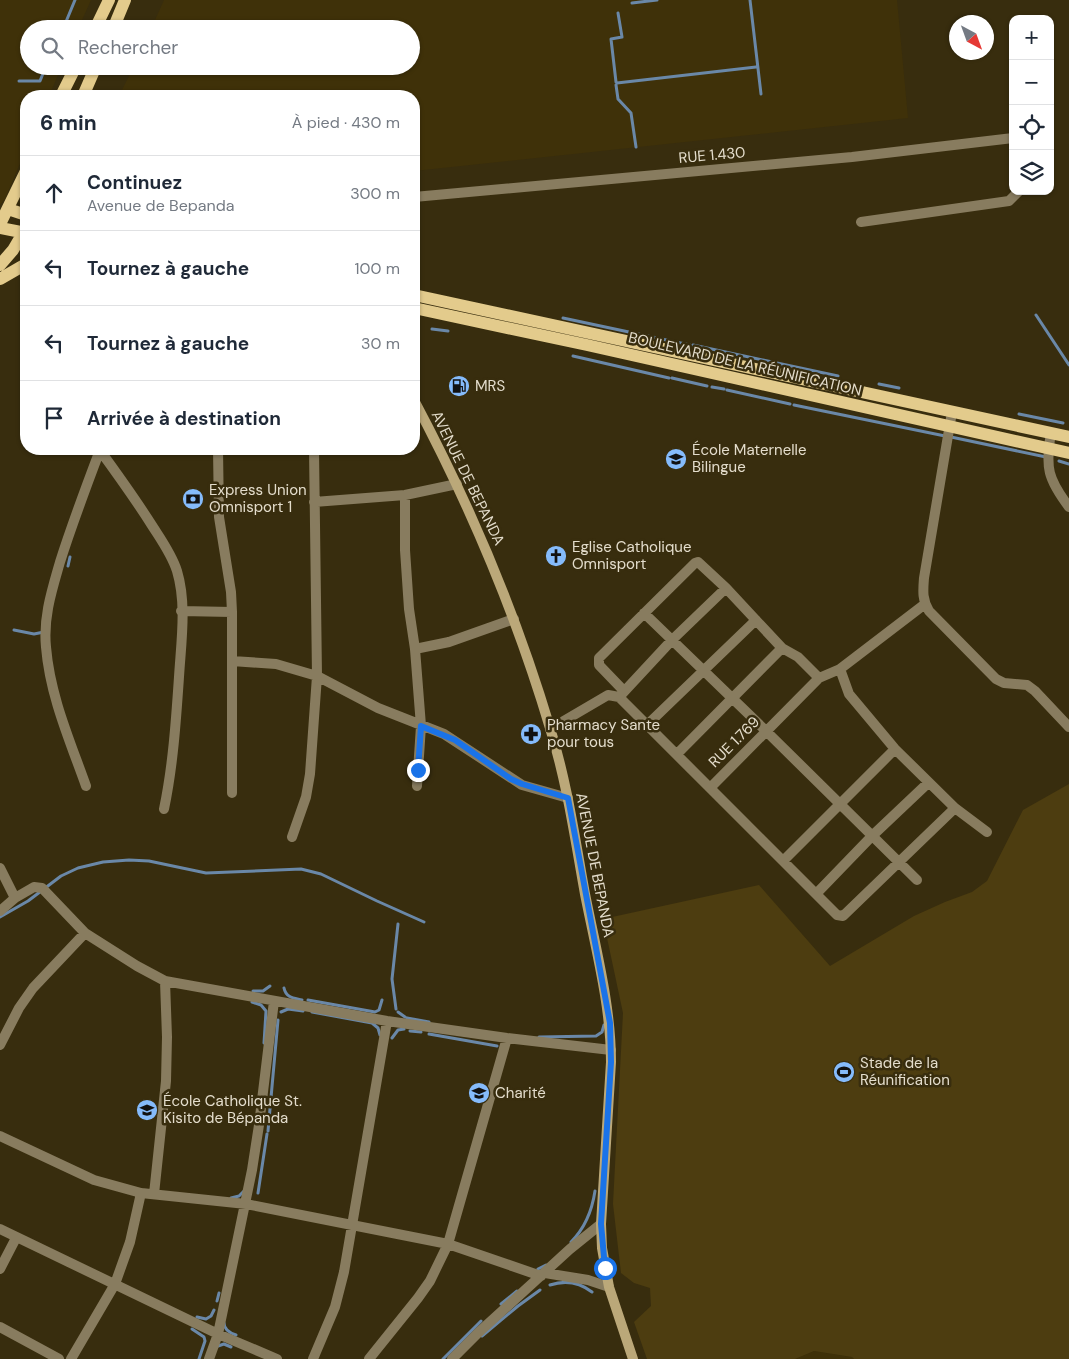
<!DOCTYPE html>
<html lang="fr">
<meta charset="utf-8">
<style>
body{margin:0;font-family:"DM Sans",sans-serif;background:#f6f6f7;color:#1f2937}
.controls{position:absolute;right:15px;top:15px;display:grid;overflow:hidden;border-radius:10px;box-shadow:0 1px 4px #0004}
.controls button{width:45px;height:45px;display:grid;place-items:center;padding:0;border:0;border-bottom:1px solid #e0e1e3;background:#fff;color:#1f2937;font:25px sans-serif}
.compass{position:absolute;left:949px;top:15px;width:45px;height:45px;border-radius:50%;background:#fff;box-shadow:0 1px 4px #0004;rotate:139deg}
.stop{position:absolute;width:15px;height:15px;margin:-11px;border:4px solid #1a73e8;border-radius:50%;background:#fff}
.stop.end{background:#1a73e8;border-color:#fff;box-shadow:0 1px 5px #0008}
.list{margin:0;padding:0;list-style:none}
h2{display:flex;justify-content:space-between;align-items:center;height:65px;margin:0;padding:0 20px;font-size:21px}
h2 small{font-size:16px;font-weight:400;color:#747a83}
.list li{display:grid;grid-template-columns:32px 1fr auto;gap:15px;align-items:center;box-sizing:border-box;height:75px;padding:0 20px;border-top:1px solid #e0e1e3}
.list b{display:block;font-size:19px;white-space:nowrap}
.list p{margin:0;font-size:16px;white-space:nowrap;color:#747a83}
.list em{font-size:16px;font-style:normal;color:#747a83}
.icon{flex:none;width:28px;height:28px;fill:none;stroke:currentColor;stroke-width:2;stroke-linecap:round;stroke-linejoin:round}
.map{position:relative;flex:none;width:1069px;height:1359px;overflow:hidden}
.search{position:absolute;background:#fff;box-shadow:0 1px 4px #0004;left:20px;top:20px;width:400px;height:55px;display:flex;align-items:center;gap:12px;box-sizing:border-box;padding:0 18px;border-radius:28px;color:#747a83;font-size:19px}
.panel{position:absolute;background:#fff;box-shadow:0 1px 4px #0004;left:20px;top:90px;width:400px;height:365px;border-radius:20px}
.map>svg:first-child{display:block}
</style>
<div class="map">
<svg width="1069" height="1359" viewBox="0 0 1069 1359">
<rect width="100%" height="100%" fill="#382d0e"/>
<!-- built -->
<path fill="#3f3109" d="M0,0H91L78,29H29V66H62L49,96H26V149L5,199L0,205Z
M164,0H897L908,118L414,171V96H119L134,66H411V29H151Z
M814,1351L852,1357L854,1359H795Z"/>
<!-- green -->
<path fill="#4d3d10" d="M1069,784V1359H854L852,1357L814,1351L795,1359H647L634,1322L651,1306L650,1288L634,1283L621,1273L613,1204L623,1013L603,919L759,885L830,966L914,916L945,902L972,892L987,881L1023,810Z"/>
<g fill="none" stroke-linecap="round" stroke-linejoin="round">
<!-- stream -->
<path stroke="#6a88a8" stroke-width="3" d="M750,0L761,94
M632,3L657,0
M63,29L75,0
M19,81H40L46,66
M616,82L611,39L622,37L618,13
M617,83L756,67
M616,85L618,99L631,113L636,147
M1036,315L1069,365
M563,318L690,345
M432,329L448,331
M693,345L838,376
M573,356L669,378
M672,378L707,386
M879,384L899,388
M712,387L724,389
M727,390L790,404
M794,405L945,436
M1019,414L1063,423
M951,437L1046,457
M1059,461L1069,464
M68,566L70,557
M14,630L34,634L44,632
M0,917L28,901L61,876L78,868L103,862L129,860L149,861L206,873L301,869L321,874L377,901L424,922
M284,988C286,998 294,998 302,1000
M253,991H263L270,986
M308,1000L375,1012L379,1010L382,1000
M252,1002L261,1005L266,1011L264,1043
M396,1009L392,979L398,924
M281,1012L288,1009L303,1011
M312,1012L372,1023L378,1028L380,1035
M398,1012L405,1017
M407,1018L429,1022
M410,1031L421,1032
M429,1034L497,1046
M539,1037L596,1036L602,1032L604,1025
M392,1038L398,1030L404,1029
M268,1131L278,1020
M258,1193L267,1134
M231,1198L239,1196L244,1191
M571,1242C585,1228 592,1211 595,1191
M538,1269L546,1265
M550,1285C565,1280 579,1282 592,1292
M217,1301L219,1293
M501,1304L517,1291
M197,1317L206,1319L211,1316L214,1310
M224,1323C224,1330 230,1333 236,1335
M192,1329L204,1337L205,1341L199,1359
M482,1336L518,1306L540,1290
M218,1346L224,1344L231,1347
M443,1359L481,1321"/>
<!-- minor -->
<path stroke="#887c5f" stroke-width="10" d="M414,197L852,157L1013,138
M861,222L1009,201L1019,191
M952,412L924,578C923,591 922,599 929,611L996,679L1004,683L1027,685L1035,691L1069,727
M1051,433C1045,468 1048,479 1069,507
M99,449C118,475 136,500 153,527C162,541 172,555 177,571C187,604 181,643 179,677C176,721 173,766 164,809
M218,449L219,517L231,592L232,612V793
M405,495V550L409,609L415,649L421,726L417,786
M314,502L405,495L457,484
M925,604L840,669L819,678L710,788L837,915L843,916L955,808
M181,611L232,612
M644,613L766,731L917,880
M415,649L449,642L514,619
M232,661L276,664L317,676L378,708L444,734L522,785L568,798
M840,669L849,694L895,749L955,808L987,832
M624,691L599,665V658L695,563L698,562L726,588L782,648L798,657L819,678
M620,696L672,640L726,588
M647,725L756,620
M550,729L608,695L619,697L710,788
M677,754L782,648
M86,786C70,741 50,696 46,647C43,617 52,590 60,562C72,524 86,487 100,450
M292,837L306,797L310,774L317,676L314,449
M783,861L895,749
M0,868L15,898L34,887L42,888L85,933L137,966L165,981L387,1021L507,1038L611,1050
M816,894L872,836L928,783
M0,911L15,898
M0,1045L19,1008L33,988L85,933
M0,1136L94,1180L141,1193L246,1204L448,1244L541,1276
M154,1194L166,1081L167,1037L165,981
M0,1229L218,1334L277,1359
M0,1269L16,1238
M545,1273L588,1280L609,1287
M0,1327L59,1359
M71,1359L115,1284L130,1242L141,1193
M209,1359L218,1334L252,1170L259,1125L274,1001
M313,1359L335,1307L344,1272L387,1021
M369,1359L418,1298L430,1281L448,1244L507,1038
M452,1359L478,1333L570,1249L601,1224"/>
<!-- secondary -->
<path stroke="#bba879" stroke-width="10" d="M414,400C470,505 516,614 550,728C567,782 575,839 585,894C596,950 611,1006 611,1062L601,1224L602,1248L609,1287L633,1359"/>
<!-- primary -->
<path stroke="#e3cb8c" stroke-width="12" d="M95,29L109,0
M113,29L125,0
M61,96L76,66
M83,96L96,66
M8,209L26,215
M0,224L26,171
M0,228L26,233
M0,265L13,250L26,228
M0,279L26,264
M414,295L1069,437
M414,308L587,345L1069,453"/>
</g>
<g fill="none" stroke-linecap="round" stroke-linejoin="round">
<!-- route -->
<path stroke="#1a73e8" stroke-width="6" d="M418,770L421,726L455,740L511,779L522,784L568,798L610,1023L611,1062L601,1224L605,1268"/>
</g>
<!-- icons -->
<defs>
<g id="fuel-disc" transform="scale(1.125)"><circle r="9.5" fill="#85bbfb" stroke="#382d0e"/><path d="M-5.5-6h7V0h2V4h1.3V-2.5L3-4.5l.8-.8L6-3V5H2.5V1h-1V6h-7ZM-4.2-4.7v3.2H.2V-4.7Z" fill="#111"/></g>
<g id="school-disc" transform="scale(1.125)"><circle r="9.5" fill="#85bbfb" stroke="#382d0e"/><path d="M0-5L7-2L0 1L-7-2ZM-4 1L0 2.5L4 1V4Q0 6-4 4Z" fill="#111"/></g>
<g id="bank-disc" transform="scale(1.125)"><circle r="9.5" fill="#85bbfb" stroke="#382d0e"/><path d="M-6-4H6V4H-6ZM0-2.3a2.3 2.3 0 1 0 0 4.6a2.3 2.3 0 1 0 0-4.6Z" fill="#111"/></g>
<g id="church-disc" transform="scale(1.125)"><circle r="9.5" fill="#85bbfb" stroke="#382d0e"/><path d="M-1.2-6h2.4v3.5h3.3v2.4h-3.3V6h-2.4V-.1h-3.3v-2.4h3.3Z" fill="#111"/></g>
<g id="pharmacy-disc" transform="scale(1.125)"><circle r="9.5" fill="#85bbfb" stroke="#382d0e"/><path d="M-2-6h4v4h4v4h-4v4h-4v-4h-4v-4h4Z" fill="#111"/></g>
<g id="stadium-disc" transform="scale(1.125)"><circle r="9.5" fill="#85bbfb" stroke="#382d0e"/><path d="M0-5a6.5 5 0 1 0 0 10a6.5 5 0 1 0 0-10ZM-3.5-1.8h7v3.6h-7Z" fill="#111"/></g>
</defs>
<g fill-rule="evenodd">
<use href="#fuel-disc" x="459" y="386"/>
<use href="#school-disc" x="676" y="459"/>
<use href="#bank-disc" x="193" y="499"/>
<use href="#church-disc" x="556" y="556"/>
<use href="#pharmacy-disc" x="531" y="734"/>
<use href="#stadium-disc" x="844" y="1072"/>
<use href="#school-disc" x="479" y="1093"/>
<use href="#school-disc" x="147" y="1110"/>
</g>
<g text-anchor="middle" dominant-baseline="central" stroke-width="5" stroke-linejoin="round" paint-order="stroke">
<!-- street labels -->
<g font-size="15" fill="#e4ddcc" stroke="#382d0e">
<text transform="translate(712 155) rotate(-5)">RUE 1.430</text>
<text transform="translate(745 364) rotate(13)">BOULEVARD DE LA RÉUNIFICATION</text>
<text transform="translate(468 478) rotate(64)">AVENUE DE BEPANDA</text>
<text transform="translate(734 742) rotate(-45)">RUE 1.769</text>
<text transform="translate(595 865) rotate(79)">AVENUE DE BEPANDA</text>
</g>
<!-- poi labels -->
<g font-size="15" fill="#e4ddcc" stroke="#382d0e" text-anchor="start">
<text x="475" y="386">MRS</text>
<text x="692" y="450">École Maternelle<tspan x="692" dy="17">Bilingue</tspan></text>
<text x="209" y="490">Express Union<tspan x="209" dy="17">Omnisport 1</tspan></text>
<text x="572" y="547">Eglise Catholique<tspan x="572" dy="17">Omnisport</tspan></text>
<text x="547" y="725">Pharmacy Sante<tspan x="547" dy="17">pour tous</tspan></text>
<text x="860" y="1063">Stade de la<tspan x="860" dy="17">Réunification</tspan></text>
<text x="495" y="1093">Charité</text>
<text x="163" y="1101">École Catholique St.<tspan x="163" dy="17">Kisito de Bépanda</tspan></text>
</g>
</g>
</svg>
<div class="controls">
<button>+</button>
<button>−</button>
<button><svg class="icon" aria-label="locate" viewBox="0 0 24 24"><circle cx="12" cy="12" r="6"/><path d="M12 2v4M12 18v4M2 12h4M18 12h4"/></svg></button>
<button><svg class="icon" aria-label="layers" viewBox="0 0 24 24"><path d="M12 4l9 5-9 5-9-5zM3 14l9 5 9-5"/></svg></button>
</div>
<svg class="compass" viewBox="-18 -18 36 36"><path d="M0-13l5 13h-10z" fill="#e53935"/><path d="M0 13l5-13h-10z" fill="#747a83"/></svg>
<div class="stop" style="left:605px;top:1268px"></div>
<div class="stop end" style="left:418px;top:770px"></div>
<div class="search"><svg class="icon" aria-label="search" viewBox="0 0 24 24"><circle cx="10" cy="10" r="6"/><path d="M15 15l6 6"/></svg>Rechercher</div>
<section class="panel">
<h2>6 min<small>À pied · 430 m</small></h2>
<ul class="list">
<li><svg class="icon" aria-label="ahead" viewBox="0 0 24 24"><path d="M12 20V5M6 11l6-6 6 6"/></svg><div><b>Continuez</b><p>Avenue de Bepanda</p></div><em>300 m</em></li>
<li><svg class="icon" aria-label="left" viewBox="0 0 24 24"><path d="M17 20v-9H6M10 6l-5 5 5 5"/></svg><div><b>Tournez à gauche</b></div><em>100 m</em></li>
<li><svg class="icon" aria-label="left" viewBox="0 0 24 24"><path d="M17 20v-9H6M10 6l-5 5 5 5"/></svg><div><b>Tournez à gauche</b></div><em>30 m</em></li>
<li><svg class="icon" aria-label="arrive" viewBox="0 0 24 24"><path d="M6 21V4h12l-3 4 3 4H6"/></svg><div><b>Arrivée à destination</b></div></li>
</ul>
</section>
</div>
